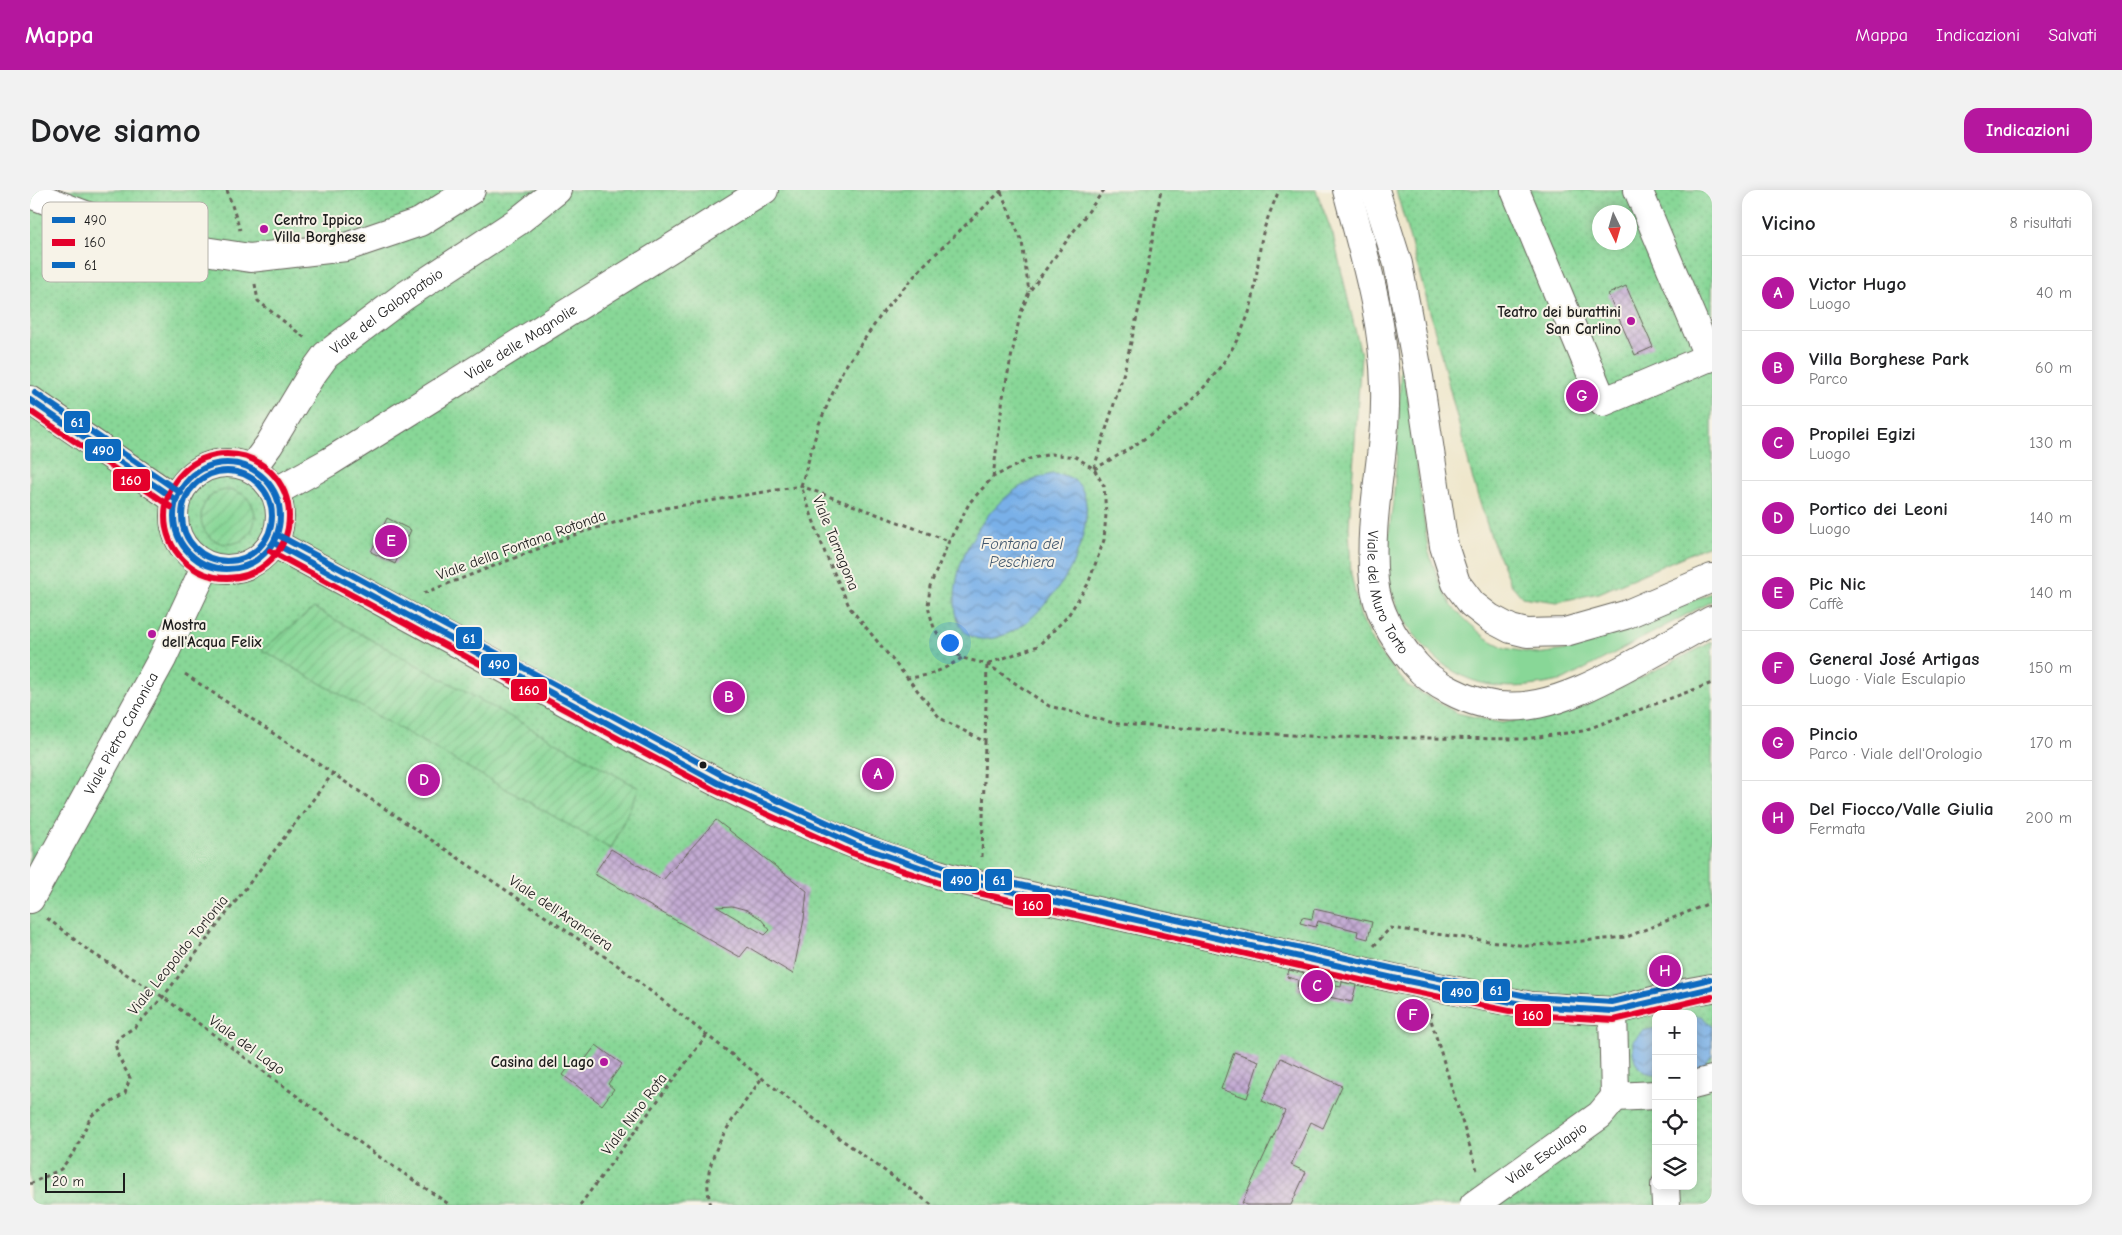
<!DOCTYPE html>
<html lang="it">
<meta charset="utf-8">
<style>
body{margin:0;font-family:"Comic Neue",sans-serif;background:#f2f2f2;color:#202124}
.controls{position:absolute;right:15px;bottom:15px;display:grid;overflow:hidden;border-radius:10px;box-shadow:0 2px 12px #0003}
.controls button{width:45px;height:45px;display:grid;place-items:center;padding:0;border:0;border-bottom:1px solid #e0e0e0;background:#fff;color:#202124;font:25px sans-serif}
.compass{position:absolute;left:1562px;top:15px;width:45px;height:45px;border-radius:50%;background:#fff;box-shadow:0 2px 12px #0003;rotate:175deg}
.scale{position:absolute;left:15px;bottom:12px;width:80px;box-sizing:border-box;padding-left:5px;border:2px solid #1c1c1c;border-top:0;font-size:14px;line-height:18px;white-space:nowrap;color:#1c1c1c;-webkit-text-stroke:4px #f7f3e8;paint-order:stroke}
.you{position:absolute;left:919px;top:452px;width:18px;height:18px;margin:-12px;border:4px solid #fff;border-radius:50%;background:#1a73e8;box-shadow:0 0 0 8px #1a73e833}
.badge{display:grid;place-items:center;width:32px;height:32px;border-radius:50%;background:#b5179e;color:#fff;font-size:16px;font-weight:700}
.pin{position:absolute;translate:-50% -50%;border:2px solid #fff;box-shadow:0 1px 5px #0006}
.list{margin:0;padding:0;list-style:none}
h2{display:flex;justify-content:space-between;align-items:center;height:65px;margin:0;padding:0 20px;font-size:21px}
h2 small{font-size:16px;font-weight:400;color:#757577}
.list li{display:grid;grid-template-columns:32px 1fr auto;gap:15px;align-items:center;box-sizing:border-box;height:75px;padding:0 20px;border-top:1px solid #e0e0e0}
.list b{display:block;font-size:19px;white-space:nowrap}
.list p{margin:0;font-size:16px;white-space:nowrap;color:#757577}
.list em{font-size:16px;font-style:normal;color:#757577}
.icon{flex:none;width:28px;height:28px;fill:none;stroke:currentColor;stroke-width:2;stroke-linecap:round;stroke-linejoin:round}
.map{position:relative;flex:none;width:1682px;height:1015px;overflow:hidden;border-radius:15px}
header{display:flex;align-items:center;gap:30px;box-sizing:border-box;height:70px;padding:0 25px;background:#b5179e;color:#fff}
header strong{font-size:24px}
nav{display:flex;gap:28px;margin-inline-start:auto;font-size:18px}
.intro{display:flex;align-items:center;justify-content:space-between;box-sizing:border-box;height:120px;padding:0 30px}
h1{margin:0;font-size:35px}
.button{padding:12px 22px;border-radius:15px;background:#b5179e;color:#fff;font-size:18px;font-weight:700}
main{display:flex;gap:30px;padding:0 30px}
aside{flex:1;background:#fff;border-radius:15px;box-shadow:0 2px 12px #0003}
.map>svg:first-child{display:block}
</style>
<header>
<strong>Mappa</strong>
<nav><a>Mappa</a><a>Indicazioni</a><a>Salvati</a></nav>
</header>
<div class="intro"><h1>Dove siamo</h1><a class="button">Indicazioni</a></div>
<main>
<div class="map">
<svg width="1682" height="1015" viewBox="0 0 1682 1015">
<defs>
<pattern id="park-dots" width="8" height="8" patternUnits="userSpaceOnUse" patternTransform="scale(1.25)"><rect width="8" height="8" fill="#88d797"/><path d="M2 2h.1M6 6h.1" fill="none" stroke="#75b882" stroke-width="1.8" stroke-linecap="round"/></pattern>
<pattern id="garden-furrows" width="10" height="10" patternUnits="userSpaceOnUse" patternTransform="scale(1.25)"><rect width="10" height="10" fill="#88d797"/><path d="M-1 1l2-2M0 10L10 0M9 11l2-2" fill="none" stroke="#75b882"/></pattern>
<pattern id="water-waves" width="16" height="10" patternUnits="userSpaceOnUse" patternTransform="scale(1.25)"><rect width="16" height="10" fill="#79b0e8"/><path d="M0 5q4-4 8 0t8 0" fill="none" stroke="#628ebb"/></pattern>
<pattern id="building-cross-hatch" width="8" height="8" patternUnits="userSpaceOnUse" patternTransform="scale(1.25)"><rect width="8" height="8" fill="#c3abd3"/><path d="M0 0l8 8M0 8l8-8" fill="none" stroke="#9e8aaa"/></pattern>
</defs>
<rect width="100%" height="100%" fill="#f7f3e8"/>
<filter id="ink" filterUnits="userSpaceOnUse"><feTurbulence type="fractalNoise" baseFrequency=".02" numOctaves="2"/><feDisplacementMap in="SourceGraphic" scale="10" xChannelSelector="R" yChannelSelector="G"/><feConvolveMatrix kernelMatrix="1 2 1 2 8 2 1 2 1" color-interpolation-filters="sRGB"/></filter>
<filter id="wash" filterUnits="userSpaceOnUse"><feTurbulence type="fractalNoise" baseFrequency=".0096" numOctaves="4" result="noise"/><feDisplacementMap in="SourceGraphic" scale="20" xChannelSelector="R" yChannelSelector="G"/><feGaussianBlur stdDeviation="1.12" result="paint"/><feColorMatrix in="noise" values="0 0 0 0 0 0 0 0 0 0 0 0 0 0 0 0 0 1.4 0 .05"/><feComposite in="paint" operator="in"/></filter>
<g filter="url(#wash)">
<rect width="100%" height="100%" fill="#efe7cc"/>
<!-- grass -->
<path fill="#88d797" stroke="#527a5a" d="M1371,158L1398,360L1409,391L1421,415L1440,434L1456,448L1475,458L1507,464L1543,459L1682,403V411L1534,490C1474,504 1428,499 1388,449C1373,432 1363,411 1358,388C1354,367 1362,325 1364,302C1368,254 1370,206 1371,158Z"/>
<!-- park -->
<path fill="url(#park-dots)" stroke="#527a5a" fill-rule="evenodd" d="M0,0H1286L1303,45L1331,165L1319,337L1321,384L1330,425L1347,460L1377,495L1427,523L1472,533L1547,519L1682,452V1015H0ZM1626,824H1663V996H1626Z
M1366,0H1682V354L1569,403L1527,412L1492,407L1480,393L1462,350L1444,294L1399,118ZM1570,22H1600V52H1570Z"/>
<!-- garden -->
<path fill="url(#garden-furrows)" stroke="#527a5a" d="M171 327a27 27 0 1 1 54 0a27 27 0 1 1-54 0Z
M284,418L609,598L581,659L232,460Z"/>
<!-- water -->
<path fill="url(#water-waves)" stroke="#4a6682" d="M1022,284C1079,284 1052,363 1033,391C1018,413 995,440 968,447C914,462 921,394 935,363C944,344 958,321 975,308C988,296 1005,288 1022,284Z
M1663,826H1671L1682,836V865L1675,874L1663,880Z
M1626,838V884C1606,884 1602,868 1603,851L1612,841Z"/>
<g id="blocks">
<!-- building -->
<path fill="url(#building-cross-hatch)" fill-rule="evenodd" d="M1596,96L1623,157L1605,165L1578,104Z
M357,328L381,340L365,374L341,362Z
M686,630L777,701L774,729L763,784L718,757L710,767L564,684L581,659L633,690ZM702,716L717,720L730,728L740,740L735,745L687,717Z
M1284,719L1342,732L1338,749L1327,746L1328,741L1288,731L1286,737L1270,733L1272,727L1282,729Z
M1259,780L1275,784L1274,789L1311,797L1312,792L1326,795L1322,812L1267,800L1268,790L1257,787Z
M566,855L592,874L578,894L584,899L572,915L533,885L544,870L551,875Z
M1204,862L1229,871L1217,908L1191,899Z
M1251,868L1312,896L1293,938L1281,932L1261,975L1276,982L1261,1015H1216L1212,1013L1255,921L1232,911Z"/>
</g>
</g>
<g filter="url(#ink)">
<use href="#blocks" fill-opacity="0" stroke="#66635a" stroke-width="1"/>
<g fill="none" stroke-linecap="round" stroke-linejoin="round">
<!-- minor casing -->
<g stroke="#66635a" stroke-width="30">
<g id="minor">
<path d="M1485,0L1573,212L1682,166"/>
<path d="M1608,0L1679,168"/>
<path d="M0,4L71,31L168,60L220,68L316,57L390,32L441,0"/>
<path d="M0,210L146,310"/>
<circle cx="197" cy="326" r="53"/>
<path id="s1" d="M222,278L239,255L280,187L296,165L373,107L487,32L527,0"/>
<path id="s2" d="M245,302L299,272L734,0"/>
<path d="M244,353C347,409 451,466 554,522C672,586 792,650 921,688L1363,788L1501,816L1583,821L1654,803L1682,798"/>
<path id="s3" d="M0,709L132,469L176,375"/>
<path d="M1583,821L1585,907L1626,905"/>
<path d="M1663,895L1682,890"/>
<path d="M1635,996L1636,1015"/>
<path id="s4" d="M1444,1015L1570,925L1585,907"/>
</g>
</g>
<!-- major casing -->
<g stroke="#66635a" stroke-width="30">
<g id="major">
<path id="s5" d="M1317,0C1334,66 1354,129 1355,198C1357,262 1337,327 1344,391C1347,423 1364,450 1385,474C1395,486 1407,494 1421,501C1482,534 1536,509 1592,480C1622,464 1652,447 1682,430"/>
<path d="M1345,0L1368,74L1389,187L1414,356L1426,393L1442,414L1460,428L1481,439L1497,443L1535,442L1595,425L1682,388"/>
</g>
</g>
<!-- path -->
<path stroke="#66635a" stroke-width="3" stroke-dasharray="4 4" stroke-linecap="butt" d="M197,0L210,40
M971,2L992,52L999,102
M225,94L228,111L275,148
M1064,278L1094,182L1115,92L1131,0
M1064,279C1129,244 1189,199 1217,128C1228,100 1226,68 1234,39C1238,26 1244,13 1249,0
M963,287L973,207L990,125L999,102L1074,0
M394,403L549,343L636,318L771,296L919,351
M155,484L587,775L801,942L902,1015
M876,488C898,487 913,480 932,468
M955,552L957,474L1008,456L1037,427L1058,394L1074,350L1076,324L1074,296L1064,279L1046,267L1021,264L999,269L963,287L940,312L919,351L900,396L898,417L904,438L916,456L932,468L957,474L1019,516L1088,534L1293,547L1494,549L1552,541L1682,493
M952,667L955,552L910,528L820,418L795,363L771,296L789,234L813,180L856,118L894,75L972,0
M17,728L59,761L133,807L348,966L420,1015
M1344,756L1360,738L1497,756L1597,747L1682,712
M1401,823V830L1447,980
M0,994L31,979L45,961L61,926L95,903L100,888L88,866L85,853L91,846L105,837L133,807L304,582
M550,1015L676,846
M681,1015C666,969 708,924 731,889"/>
<!-- minor -->
<use href="#minor" stroke="#fff" stroke-width="28"/>
<!-- major -->
<use href="#major" stroke="#fff" stroke-width="28"/>
<!-- bus-1 casing -->
<g stroke="#f7f3e8" stroke-width="10">
<path id="bus-1" d="M0,210L146,310
M144 326a53 53 0 1 1 106 0a53 53 0 1 1-106 0Z
M244,353L688,593L826,655L921,688L1363,788L1501,816L1583,821L1682,798"/>
</g>
<!-- bus-2 casing -->
<g stroke="#f7f3e8" stroke-width="10">
<path id="bus-2" d="M0,221L141,317
M135 326a62 62 0 1 1 124 0a62 62 0 1 1-124 0Z
M240,361L684,600L822,663L918,696L1361,797L1499,825L1584,830L1682,807"/>
</g>
<!-- bus-3 casing -->
<g stroke="#f7f3e8" stroke-width="10">
<path id="bus-3" d="M5,203L151,303
M152 326a45 45 0 1 1 90 0a45 45 0 1 1-90 0Z
M248,345L692,585L829,647L923,680L1365,779L1502,807L1582,812L1680,789"/>
</g>
<!-- bus-1 -->
<use href="#bus-1" stroke="#0c69bf" stroke-width="6"/>
<!-- bus-2 -->
<use href="#bus-2" stroke="#e4002b" stroke-width="6"/>
<!-- bus-3 -->
<use href="#bus-3" stroke="#0c69bf" stroke-width="6"/>
</g>
</g>
<!-- markers -->
<g fill="#b5179e" stroke="#f7f3e8" stroke-width="2">
<circle cx="234" cy="39" r="5"/>
<circle cx="1601" cy="131" r="5"/>
<circle cx="122" cy="444" r="5"/>
<circle cx="574" cy="872" r="5"/>
</g>
<circle fill="#1c1c1c" stroke="#f7f3e8" stroke-width="2" cx="673" cy="575" r="4.5"/>
<g text-anchor="middle" dominant-baseline="central" stroke-width="4" stroke-linejoin="round" paint-order="stroke">
<!-- poi labels -->
<g font-size="15" font-weight="bold" fill="#1c1c1c" stroke="#f7f3e8" text-anchor="start">
<text x="244" y="30">Centro Ippico<tspan x="244" dy="17">Villa Borghese</tspan></text>
<text x="1591" y="122" text-anchor="end">Teatro dei burattini<tspan x="1591" dy="17">San Carlino</tspan></text>
<text x="132" y="435">Mostra<tspan x="132" dy="17">dell'Acqua Felix</tspan></text>
<text x="564" y="872" text-anchor="end">Casina del Lago</text>
</g>
<!-- street labels -->
<g font-size="15" fill="#1c1c1c" stroke="#f7f3e8">
<text stroke="none"><textPath href="#s1" startOffset="210">Viale del Galoppatoio</textPath></text>
<text stroke="none"><textPath href="#s2" startOffset="288">Viale delle Magnolie</textPath></text>
<text transform="translate(806 353) rotate(68)">Viale Tarragona</text>
<text transform="translate(491 355) rotate(-20)">Viale della Fontana Rotonda</text>
<text stroke="none"><textPath href="#s5" startOffset="410">Viale del Muro Torto</textPath></text>
<text stroke="none"><textPath href="#s3" startOffset="189">Viale Pietro Canonica</textPath></text>
<text transform="translate(531 723) rotate(34)">Viale dell'Aranciera</text>
<text transform="translate(148 765) rotate(-51)">Viale Leopoldo Torlonia</text>
<text transform="translate(217 855) rotate(36)">Viale del Lago</text>
<text transform="translate(604 924) rotate(-53)">Viale Nino Rota</text>
<text stroke="none"><textPath href="#s4" startOffset="89">Viale Esculapio</textPath></text>
</g>
<!-- water labels -->
<g font-size="16" font-style="italic" fill="#41576e" stroke="#f7f3e8">
<text x="992" y="354">Fontana del<tspan x="992" dy="18">Peschiera</tspan></text>
</g>
</g>
<!-- legend -->
<rect x="12" y="12" width="166" height="80" rx="8" fill="#f7f3e8" stroke="#b5b2ab" stroke-width="1"/>
<rect x="22" y="27" width="23" height="6" fill="#0c69bf"/>
<rect x="22" y="49" width="23" height="7" fill="#e4002b"/>
<rect x="22" y="72" width="23" height="6" fill="#0c69bf"/>
<g font-size="14" fill="#1c1c1c">
<text x="54" y="35">490</text>
<text x="54" y="57">160</text>
<text x="54" y="80">61</text>
</g>
<g stroke="#f7f3e8" stroke-width="2">
<rect x="33" y="220" width="28" height="24" rx="5" fill="#0c69bf"/>
<rect x="54" y="248" width="38" height="24" rx="5" fill="#0c69bf"/>
<rect x="82" y="278" width="39" height="24" rx="5" fill="#e4002b"/>
<rect x="425" y="436" width="28" height="24" rx="5" fill="#0c69bf"/>
<rect x="450" y="463" width="38" height="24" rx="5" fill="#0c69bf"/>
<rect x="480" y="488" width="38" height="24" rx="5" fill="#e4002b"/>
<rect x="954" y="678" width="29" height="24" rx="5" fill="#0c69bf"/>
<rect x="912" y="678" width="38" height="24" rx="5" fill="#0c69bf"/>
<rect x="984" y="703" width="38" height="24" rx="5" fill="#e4002b"/>
<rect x="1452" y="788" width="29" height="24" rx="5" fill="#0c69bf"/>
<rect x="1411" y="790" width="39" height="24" rx="5" fill="#0c69bf"/>
<rect x="1484" y="813" width="38" height="24" rx="5" fill="#e4002b"/>
</g>
<g font-size="14" text-anchor="middle" font-weight="bold" fill="#fff">
<text x="47" y="237">61</text>
<text x="73" y="265">490</text>
<text x="101" y="295">160</text>
<text x="439" y="453">61</text>
<text x="469" y="479">490</text>
<text x="499" y="505">160</text>
<text x="969" y="695">61</text>
<text x="931" y="695">490</text>
<text x="1003" y="720">160</text>
<text x="1466" y="805">61</text>
<text x="1431" y="807">490</text>
<text x="1503" y="830">160</text>
</g>
</svg>
<div class="controls">
<button>+</button>
<button>−</button>
<button><svg class="icon" aria-label="locate" viewBox="0 0 24 24"><circle cx="12" cy="12" r="6"/><path d="M12 2v4M12 18v4M2 12h4M18 12h4"/></svg></button>
<button><svg class="icon" aria-label="layers" viewBox="0 0 24 24"><path d="M12 4l9 5-9 5-9-5zM3 14l9 5 9-5"/></svg></button>
</div>
<svg class="compass" viewBox="-18 -18 36 36"><path d="M0-13l5 13h-10z" fill="#e53935"/><path d="M0 13l5-13h-10z" fill="#757577"/></svg>
<div class="scale">20 m</div>
<div class="you"></div>
<div class="pin badge" style="left:848px;top:584px">A</div>
<div class="pin badge" style="left:699px;top:507px">B</div>
<div class="pin badge" style="left:1287px;top:796px">C</div>
<div class="pin badge" style="left:394px;top:590px">D</div>
<div class="pin badge" style="left:361px;top:351px">E</div>
<div class="pin badge" style="left:1383px;top:825px">F</div>
<div class="pin badge" style="left:1552px;top:206px">G</div>
<div class="pin badge" style="left:1635px;top:781px">H</div>
</div>
<aside>
<h2>Vicino<small>8 risultati</small></h2>
<ul class="list">
<li><span class="badge">A</span><div><b>Victor Hugo</b><p>Luogo</p></div><em>40 m</em></li>
<li><span class="badge">B</span><div><b>Villa Borghese Park</b><p>Parco</p></div><em>60 m</em></li>
<li><span class="badge">C</span><div><b>Propilei Egizi</b><p>Luogo</p></div><em>130 m</em></li>
<li><span class="badge">D</span><div><b>Portico dei Leoni</b><p>Luogo</p></div><em>140 m</em></li>
<li><span class="badge">E</span><div><b>Pic Nic</b><p>Caffè</p></div><em>140 m</em></li>
<li><span class="badge">F</span><div><b>General José Artigas</b><p>Luogo · Viale Esculapio</p></div><em>150 m</em></li>
<li><span class="badge">G</span><div><b>Pincio</b><p>Parco · Viale dell'Orologio</p></div><em>170 m</em></li>
<li><span class="badge">H</span><div><b>Del Fiocco/Valle Giulia</b><p>Fermata</p></div><em>200 m</em></li>
</ul>
</aside>
</main>
